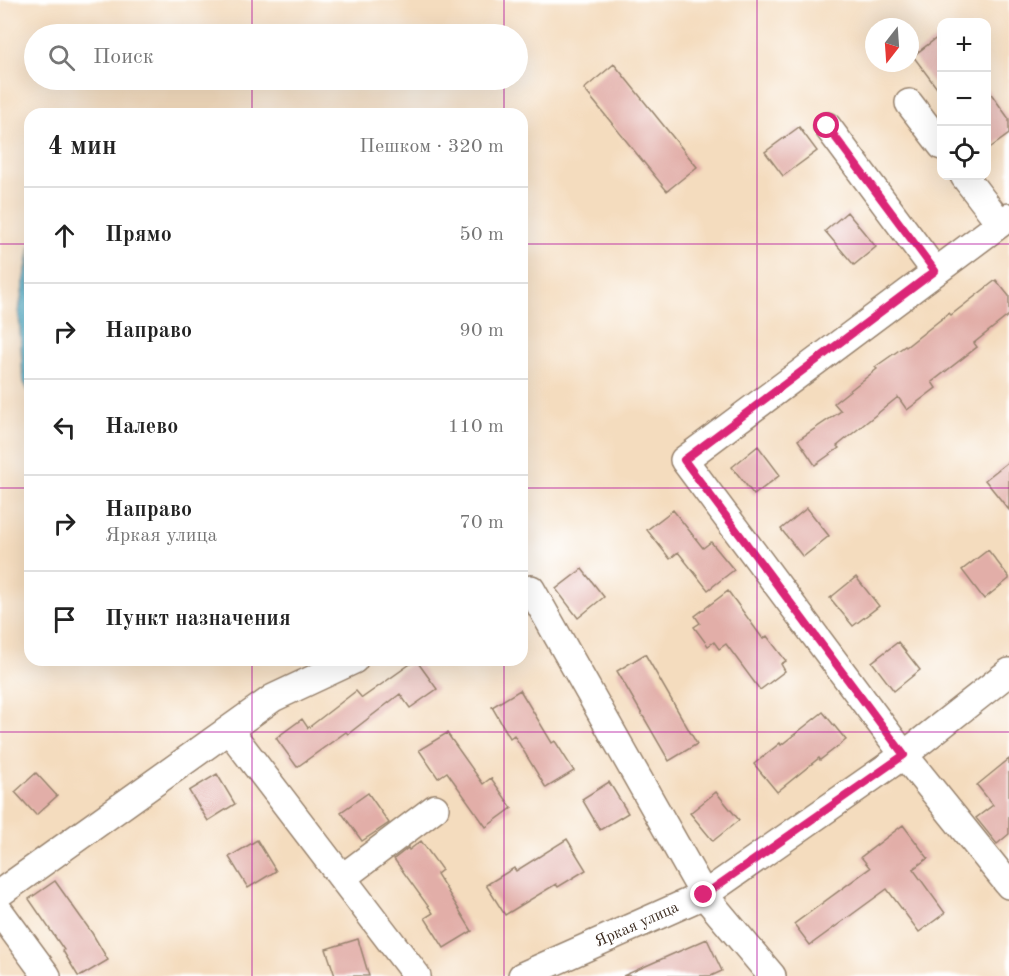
<!DOCTYPE html>
<html lang="ru">
<meta charset="utf-8">
<style>
body{margin:0;font-family:"Old Standard TT",serif;background:#f2f2f2;color:#222}
.controls{position:absolute;right:18px;top:18px;display:grid;overflow:hidden;border-radius:12px;box-shadow:0 6px 24px #0002}
.controls button{width:54px;height:54px;display:grid;place-items:center;padding:0;border:0;border-bottom:2px solid #e0e0e0;background:#fff;color:#222;font:30px sans-serif}
.compass{position:absolute;left:865px;top:18px;width:54px;height:54px;border-radius:50%;background:#fff;box-shadow:0 6px 24px #0002;rotate:197deg}
.stop{position:absolute;width:18px;height:18px;margin:-14px;border:4px solid #db2777;border-radius:50%;background:#fff}
.stop.end{background:#db2777;border-color:#fff;box-shadow:0 2px 6px #0008}
.list{margin:0;padding:0;list-style:none}
h2{display:flex;justify-content:space-between;align-items:center;height:78px;margin:0;padding:0 24px;font-size:26px}
h2 small{font-size:20px;font-weight:400;color:#767676}
.list li{display:grid;grid-template-columns:39px 1fr auto;gap:18px;align-items:center;box-sizing:border-box;height:96px;padding:0 24px;border-top:2px solid #e0e0e0}
.list b{display:block;font-size:22px;white-space:nowrap}
.list p{margin:0;font-size:20px;white-space:nowrap;color:#767676}
.list em{font-size:20px;font-style:normal;color:#767676}
.icon{flex:none;width:33px;height:33px;fill:none;stroke:currentColor;stroke-width:2;stroke-linecap:round;stroke-linejoin:round}
.map{position:relative;flex:none;width:1009px;height:976px;overflow:hidden}
.search{position:absolute;background:#fff;box-shadow:0 6px 24px #0002;left:24px;top:24px;width:504px;height:66px;display:flex;align-items:center;gap:15px;box-sizing:border-box;padding:0 21px;border-radius:33px;color:#767676;font-size:22px}
.panel{position:absolute;background:#fff;box-shadow:0 6px 24px #0002;left:24px;top:108px;width:504px;height:558px;border-radius:18px}
.map>svg:first-child{display:block}
</style>
<div class="map">
<svg width="1009" height="976" viewBox="0 0 1009 976">
<rect width="100%" height="100%" fill="#fff"/>
<filter id="ink" filterUnits="userSpaceOnUse"><feTurbulence type="fractalNoise" baseFrequency=".0167" numOctaves="2"/><feDisplacementMap in="SourceGraphic" scale="12" xChannelSelector="R" yChannelSelector="G"/><feConvolveMatrix kernelMatrix="1 2 1 2 8 2 1 2 1" color-interpolation-filters="sRGB"/></filter>
<filter id="wash" filterUnits="userSpaceOnUse"><feTurbulence type="fractalNoise" baseFrequency=".008" numOctaves="4" result="noise"/><feDisplacementMap in="SourceGraphic" scale="24" xChannelSelector="R" yChannelSelector="G"/><feGaussianBlur stdDeviation="1.35" result="paint"/><feColorMatrix in="noise" values="0 0 0 0 0 0 0 0 0 0 0 0 0 0 0 0 0 1.4 0 .05"/><feComposite in="paint" operator="in"/></filter>
<g filter="url(#wash)">
<rect width="100%" height="100%" fill="#f4dcbe"/>
<!-- water -->
<path fill="#46aac6" stroke="#406a72" stroke-width="1.5" d="M30,246V395L23,380L19,311Z"/>
<g id="blocks">
<!-- building -->
<path fill="#e2aea8" d="M942,34V95L913,56Z
M614,64L697,167L667,191L584,89Z
M987,88L1009,119V134L987,150Z
M799,127L817,151L783,176L765,152Z
M847,212L876,247L854,265L825,231Z
M996,280L1009,296V315L974,343L977,347L932,382L936,388L907,410L898,397L837,446L839,448L815,465L798,440L841,411L834,403L877,369L875,367L905,346L906,347L949,313L951,315Z
M758,446L780,475L754,495L732,467Z
M1009,461V510L985,480Z
M807,508L829,536L803,557L781,529Z
M673,510L703,548L711,542L734,570L708,590L678,552L670,559L647,530Z
M988,550L1009,577V579L984,599L962,570Z
M582,569L604,597L578,618L556,589Z
M856,577L879,606L853,626L830,598Z
M728,591L763,639L767,636L786,661L781,664L785,671L760,690L726,644L719,649L714,642L708,646L694,627L700,623L695,616Z
M898,642L920,670L894,691L872,662Z
M645,654L697,744L669,761L617,671Z
M416,660L437,689L410,708L400,694L348,734L346,732L297,767L276,738L302,719L308,728L356,691L362,698Z
M520,690L552,743L555,741L574,771L546,788L514,735L510,738L492,707Z
M823,712L846,740L820,760L819,758L777,792L754,764L780,743L781,745Z
M447,733L483,784L491,778L512,808L486,827L447,772L438,778L419,750Z
M1009,759V834L997,844L976,818L993,805L977,785Z
M36,773L57,796L36,815L15,792Z
M217,774L235,804L208,821L189,791Z
M609,782L628,813L600,830L582,799Z
M716,792L739,820L713,841L690,813Z
M368,793L389,823L362,841L341,812Z
M903,825L928,858L913,869L945,913L919,932L887,889L810,945L794,924L870,868L861,857Z
M567,839L586,870L558,887L556,884L505,915L486,885L514,868L516,871Z
M257,840L276,871L248,888L229,857Z
M421,841L442,870L437,874L472,931L444,948L425,918L433,913L394,859L408,848L409,850Z
M55,881L92,933L108,960L81,976H78L63,951L64,950L29,899Z
M358,939L369,976H335L326,949Z
M707,939L722,971L711,976H623Z"/>
</g>
</g>
<g filter="url(#ink)">
<use href="#blocks" fill-opacity="0" stroke="#98836e" stroke-width="1.5"/>
<g fill="none" stroke-linecap="round" stroke-linejoin="round">
<!-- minor casing -->
<g stroke="#98836e" stroke-width="30">
<path id="minor" d="M909,103L942,146
M827,126L935,271
M964,176L1000,223
M1009,217L684,460L904,755L1009,885
M531,589L704,895L772,976
M229,730L417,976
M342,878L435,808
M0,893L273,698L354,660
M0,912L47,976
M522,976L704,895L904,755L1009,672"/>
</g>
<!-- minor -->
<use href="#minor" stroke="#fff" stroke-width="27"/>
</g>
</g>
<g fill="none" stroke-linecap="round" stroke-linejoin="round" filter="url(#ink)">
<!-- route -->
<path stroke="#db2777" stroke-width="8" d="M704,895L904,755L684,460L935,271L827,126"/>
</g>
<!-- grid -->
<path fill="none" stroke="#b5179e" stroke-width="1.5" stroke-opacity="0.55" d="M252,0V34M504,0V34M757,0V976M252,80V114M504,80V114M0,244H30M522,244H1009M0,488H30M522,488H1009M252,660V976M504,660V976M0,732H1009"/>
<g text-anchor="middle" dominant-baseline="central" stroke-width="6" stroke-linejoin="round" paint-order="stroke">
<!-- street labels -->
<g font-size="16" fill="#3b2a1e" stroke="#fff">
<text transform="translate(637 925) rotate(-24)">Яркая улица</text>
</g>
</g>
</svg>
<div class="controls">
<button>+</button>
<button>−</button>
<button><svg class="icon" aria-label="locate" viewBox="0 0 24 24"><circle cx="12" cy="12" r="6"/><path d="M12 2v4M12 18v4M2 12h4M18 12h4"/></svg></button>
</div>
<svg class="compass" viewBox="-18 -18 36 36"><path d="M0-13l5 13h-10z" fill="#e53935"/><path d="M0 13l5-13h-10z" fill="#767676"/></svg>
<div class="stop" style="left:827px;top:126px"></div>
<div class="stop end" style="left:704px;top:895px"></div>
<div class="search"><svg class="icon" aria-label="search" viewBox="0 0 24 24"><circle cx="10" cy="10" r="6"/><path d="M15 15l6 6"/></svg>Поиск</div>
<section class="panel">
<h2>4 мин<small>Пешком · 320 m</small></h2>
<ul class="list">
<li><svg class="icon" aria-label="ahead" viewBox="0 0 24 24"><path d="M12 20V5M6 11l6-6 6 6"/></svg><div><b>Прямо</b></div><em>50 m</em></li>
<li><svg class="icon" aria-label="right" viewBox="0 0 24 24"><path d="M7 20v-9h11M14 6l5 5-5 5"/></svg><div><b>Направо</b></div><em>90 m</em></li>
<li><svg class="icon" aria-label="left" viewBox="0 0 24 24"><path d="M17 20v-9H6M10 6l-5 5 5 5"/></svg><div><b>Налево</b></div><em>110 m</em></li>
<li><svg class="icon" aria-label="right" viewBox="0 0 24 24"><path d="M7 20v-9h11M14 6l5 5-5 5"/></svg><div><b>Направо</b><p>Яркая улица</p></div><em>70 m</em></li>
<li><svg class="icon" aria-label="arrive" viewBox="0 0 24 24"><path d="M6 21V4h12l-3 4 3 4H6"/></svg><div><b>Пункт назначения</b></div></li>
</ul>
</section>
</div>
